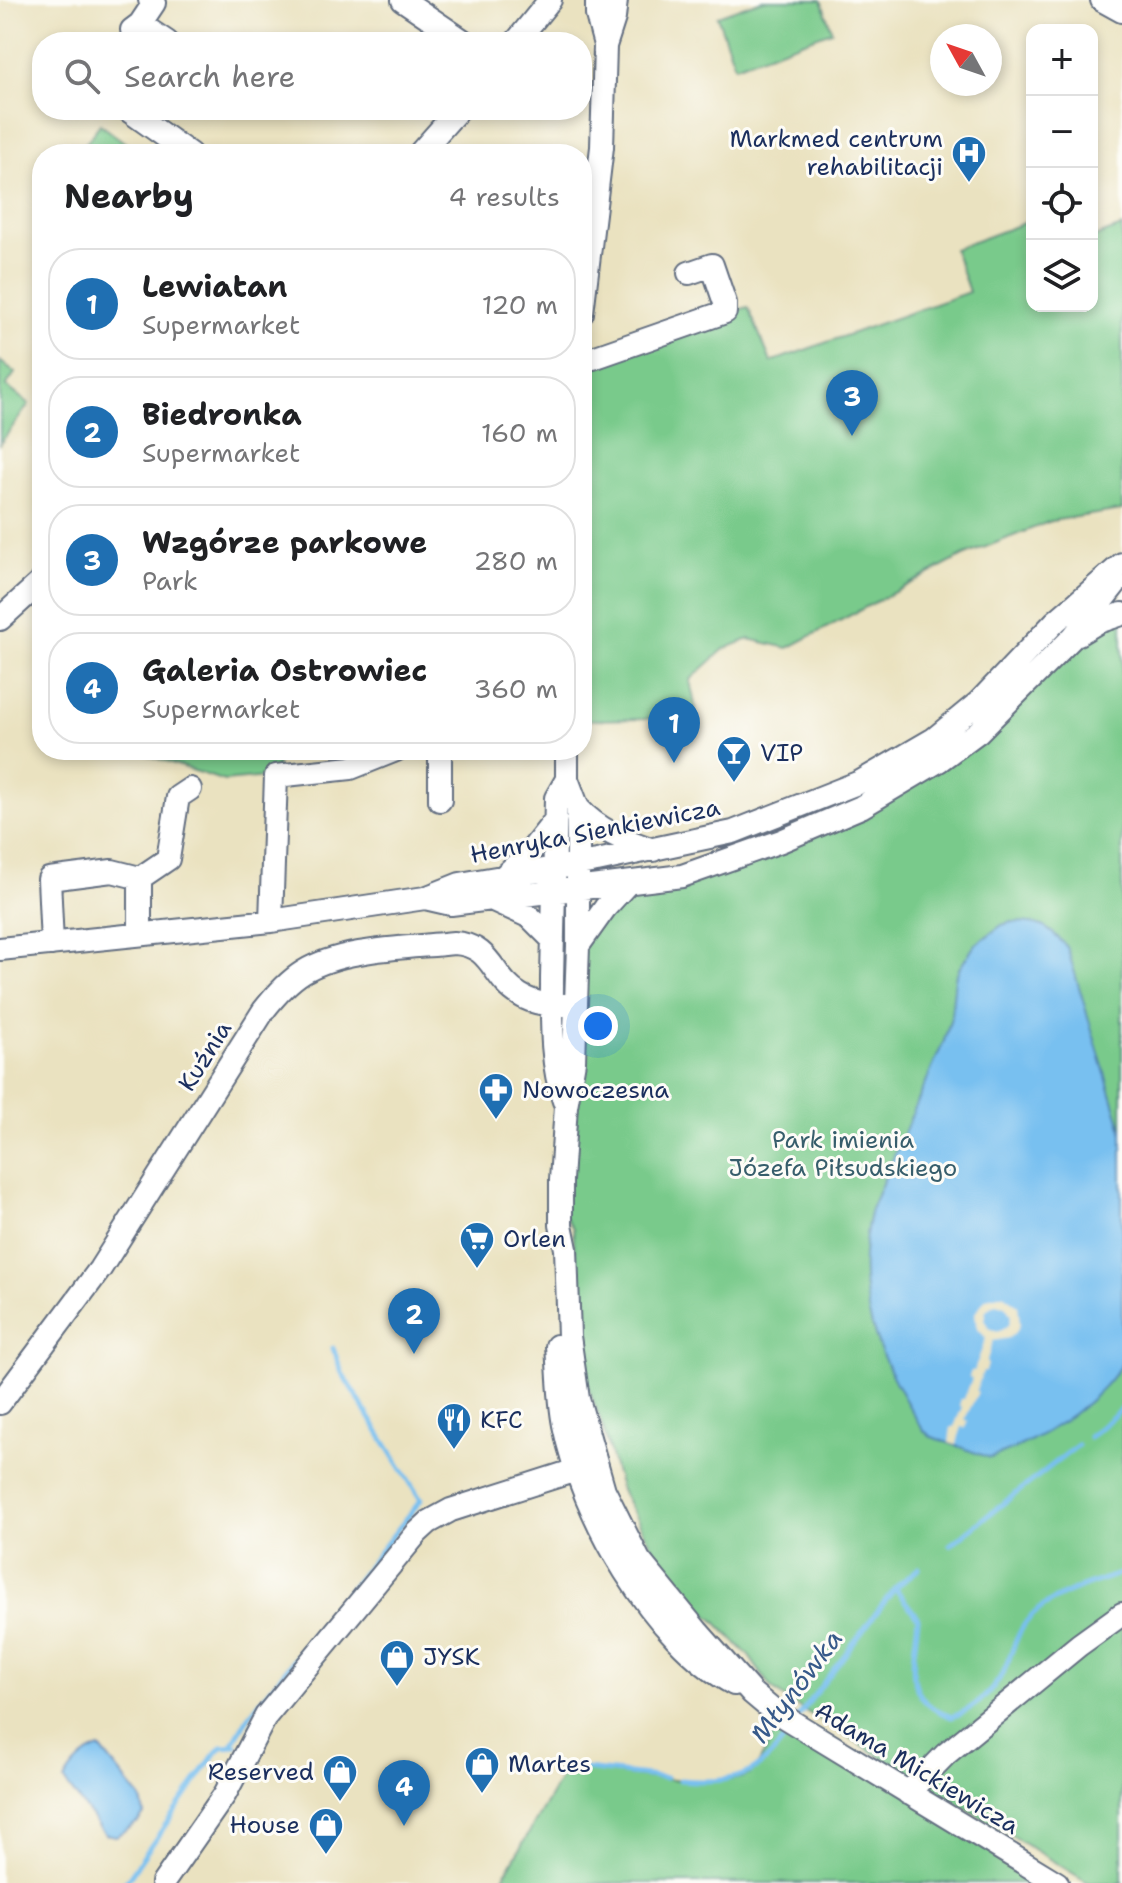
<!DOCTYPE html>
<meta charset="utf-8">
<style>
body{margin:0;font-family:"Shantell Sans",sans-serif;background:#f6f6f6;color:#202124}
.controls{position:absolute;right:24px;top:24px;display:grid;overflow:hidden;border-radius:16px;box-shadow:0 4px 12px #0003}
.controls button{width:72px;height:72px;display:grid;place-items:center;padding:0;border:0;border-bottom:2px solid #e0e0e0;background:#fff;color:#202124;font:40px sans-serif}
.compass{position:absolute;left:930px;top:24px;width:72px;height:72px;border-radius:50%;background:#fff;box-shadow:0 4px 12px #0003;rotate:310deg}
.you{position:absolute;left:598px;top:1026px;width:28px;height:28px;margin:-20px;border:6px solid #fff;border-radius:50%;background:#1a73e8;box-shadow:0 0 0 12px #1a73e833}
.badge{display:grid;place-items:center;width:52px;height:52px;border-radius:50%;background:#1f6fb2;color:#fff;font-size:26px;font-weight:700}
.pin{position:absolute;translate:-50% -66px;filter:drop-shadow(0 2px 4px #0008)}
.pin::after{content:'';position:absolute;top:42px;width:28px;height:24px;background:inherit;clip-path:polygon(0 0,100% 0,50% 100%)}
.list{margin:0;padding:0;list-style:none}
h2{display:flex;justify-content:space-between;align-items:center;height:104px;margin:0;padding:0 32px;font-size:34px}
h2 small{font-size:26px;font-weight:400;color:#757577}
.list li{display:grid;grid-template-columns:52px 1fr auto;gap:24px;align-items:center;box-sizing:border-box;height:112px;margin:0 16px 16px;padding:0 16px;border:2px solid #e0e0e0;border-radius:32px}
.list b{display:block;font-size:30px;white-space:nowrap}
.list p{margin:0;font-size:26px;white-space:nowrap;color:#757577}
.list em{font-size:26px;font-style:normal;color:#757577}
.icon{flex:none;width:44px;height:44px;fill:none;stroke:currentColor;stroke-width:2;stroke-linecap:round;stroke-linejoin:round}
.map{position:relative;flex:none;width:1122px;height:1883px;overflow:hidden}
.search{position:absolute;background:#fff;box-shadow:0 4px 12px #0003;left:32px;top:32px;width:560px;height:88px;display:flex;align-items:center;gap:20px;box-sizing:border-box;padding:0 28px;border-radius:32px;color:#757577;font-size:30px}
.panel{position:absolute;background:#fff;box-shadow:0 4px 12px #0003;left:32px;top:144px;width:560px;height:616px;border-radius:32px}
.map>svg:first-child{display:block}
</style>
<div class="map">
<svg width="1122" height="1883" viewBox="0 0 1122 1883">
<rect width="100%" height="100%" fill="#fdfcf7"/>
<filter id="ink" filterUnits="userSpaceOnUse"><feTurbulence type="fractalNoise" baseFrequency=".0125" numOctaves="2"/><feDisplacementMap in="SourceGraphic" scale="16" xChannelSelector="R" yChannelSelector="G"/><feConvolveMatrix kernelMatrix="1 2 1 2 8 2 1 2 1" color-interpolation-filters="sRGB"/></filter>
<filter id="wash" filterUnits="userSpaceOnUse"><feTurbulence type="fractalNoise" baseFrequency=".006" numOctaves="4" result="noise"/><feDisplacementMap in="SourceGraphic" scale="32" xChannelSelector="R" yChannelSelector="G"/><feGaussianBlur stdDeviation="1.8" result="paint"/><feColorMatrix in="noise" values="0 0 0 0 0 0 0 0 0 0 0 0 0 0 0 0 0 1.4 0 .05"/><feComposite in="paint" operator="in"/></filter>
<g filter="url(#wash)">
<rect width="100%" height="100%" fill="#eae2c0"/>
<!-- green -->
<path fill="#79ca8b" stroke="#4a7c74" stroke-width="2" d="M762,0H821L832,31L735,66L717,16Z
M100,124L140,154H78Z
M1032,220V306H1092V238L1122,227V510L1051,521L963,556L788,648L749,639L724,649L690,680L696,710L645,719L582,720V358L748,307L771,362L969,292L954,249Z
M0,361L15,373L6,386L29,404L0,444Z
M1122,614V1883H1089L784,1698L771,1688L749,1656L714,1620L693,1605L659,1559L620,1488L603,1427L583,1373L573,1228L561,1211L578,946L626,885L682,876L906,782L1073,637Z
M133,750H279L276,776L224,781Z
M782,1716L1057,1883H500L567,1767C602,1771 728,1794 753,1772C761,1764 776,1728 782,1716Z"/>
<!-- water -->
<path fill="#78c0f0" stroke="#4a78a7" stroke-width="2" d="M1011,922C1040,922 1047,925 1067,947L1122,1130V1363C1096,1406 1037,1442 990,1458L932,1437L923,1430C878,1356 849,1299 871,1209L944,1041L951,1017L955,978L960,967L975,945L1002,925Z
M100,1748L141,1799L144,1814L138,1822L116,1836L105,1834L64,1781C71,1767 84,1753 100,1748Z"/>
<!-- pier -->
<path fill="#eae2c0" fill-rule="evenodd" d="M1003,1294L1018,1305L1020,1324L1017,1331L1009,1338L993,1341L986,1363L988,1364L986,1371H983L976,1391L978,1392L965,1419L968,1421L965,1428L962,1427L956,1445L949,1443L951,1427H954L962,1407L959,1406L961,1399H964L972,1379L969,1377L971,1371H974L986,1338L977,1328L975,1313L986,1298ZM995,1304L1005,1306L1011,1315L1009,1325L1000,1331L990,1329L984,1320L986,1310Z"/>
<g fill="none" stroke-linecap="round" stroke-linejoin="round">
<!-- stream -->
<path stroke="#78c0f0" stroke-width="5" d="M1089,1437L1122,1409
M950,1545L1078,1445
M895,1588L918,1618C914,1661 900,1700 952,1717C977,1708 999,1687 1008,1661C1013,1648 1018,1632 1027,1621C1049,1595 1091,1584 1122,1573
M797,1718L895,1588L919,1568
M232,1745L248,1717L421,1500L342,1373L333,1348
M549,1765L666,1778
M680,1780C735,1785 763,1776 792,1727
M125,1883L214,1755L222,1747L236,1746"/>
</g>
</g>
<g filter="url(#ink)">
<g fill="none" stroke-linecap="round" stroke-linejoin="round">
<!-- minor casing -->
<g stroke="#636e80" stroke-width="26">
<path id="minor" d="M403,0L465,42
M597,0V15L605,45
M1102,0L1122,11
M140,24L167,42
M132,30L140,24L154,3L150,0
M516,42L550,0
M128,110L190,154
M419,154L458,110
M582,313L602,147L605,46L614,18L616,0
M582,359L593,358L725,312V303L712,265L689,273
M0,619L42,581
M1078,634L1098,622L1122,614
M440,750V800
M567,750V779L578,808V946L574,1061L566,1106L561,1180V1225L566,1249L569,1336L578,1399L604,1490L639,1560L697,1631L752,1693L771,1709L1057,1883
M578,808C599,831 624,840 653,850
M503,877L530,852L556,819
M425,898L451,904L682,876L781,841L861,807L940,760L978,732L1073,637L1116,583
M493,900L530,917L553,940
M271,921L276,776L351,768L396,750
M140,934V878L168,859L178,797L190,789
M52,944L49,879L112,871L140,878
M578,946L605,908L626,885
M0,949L271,921L425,898L460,884L597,861L733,832L860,782L934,739L979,702L1056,621L1122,564
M564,1101C550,1063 552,1018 552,978C553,918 555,858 556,798L567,779
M557,1346C559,1372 559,1399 564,1425C581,1513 653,1641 734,1684
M0,1403L100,1269L264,1010C275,996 287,982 303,972C342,948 408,948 454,943C493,945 491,978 520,995C537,1006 556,1005 575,1005
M908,1793L946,1754L1079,1645L1122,1614
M163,1883L225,1794L266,1716L417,1533L429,1522L451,1510L595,1464"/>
</g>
<!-- minor -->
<use href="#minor" stroke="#fff" stroke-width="22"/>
</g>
</g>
<!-- icons -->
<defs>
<g id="hospital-pin" transform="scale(1.8)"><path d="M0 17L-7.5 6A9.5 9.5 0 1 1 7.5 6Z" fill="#1f6fb2" stroke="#fdfcf7"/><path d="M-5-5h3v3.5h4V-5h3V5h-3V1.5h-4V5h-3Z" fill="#fff"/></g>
<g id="bar-pin" transform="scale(1.8)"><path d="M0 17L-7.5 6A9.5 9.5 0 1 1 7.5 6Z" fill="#1f6fb2" stroke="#fdfcf7"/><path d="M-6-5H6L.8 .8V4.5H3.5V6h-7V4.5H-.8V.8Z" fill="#fff"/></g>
<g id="pharmacy-pin" transform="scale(1.8)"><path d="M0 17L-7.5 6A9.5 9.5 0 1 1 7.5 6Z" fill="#1f6fb2" stroke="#fdfcf7"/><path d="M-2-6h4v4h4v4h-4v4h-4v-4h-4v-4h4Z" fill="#fff"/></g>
<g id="supermarket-pin" transform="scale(1.8)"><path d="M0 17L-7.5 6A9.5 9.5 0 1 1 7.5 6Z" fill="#1f6fb2" stroke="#fdfcf7"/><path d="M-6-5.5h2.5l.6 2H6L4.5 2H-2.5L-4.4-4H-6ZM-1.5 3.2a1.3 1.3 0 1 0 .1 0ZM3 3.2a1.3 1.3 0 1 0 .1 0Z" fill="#fff"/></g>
<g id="restaurant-pin" transform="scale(1.8)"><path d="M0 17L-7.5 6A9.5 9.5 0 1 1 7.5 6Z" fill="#1f6fb2" stroke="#fdfcf7"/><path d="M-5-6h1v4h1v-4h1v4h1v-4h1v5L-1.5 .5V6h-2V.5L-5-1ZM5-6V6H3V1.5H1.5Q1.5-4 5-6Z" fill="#fff"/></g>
<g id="shop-pin" transform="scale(1.8)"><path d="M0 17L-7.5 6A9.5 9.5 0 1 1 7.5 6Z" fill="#1f6fb2" stroke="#fdfcf7"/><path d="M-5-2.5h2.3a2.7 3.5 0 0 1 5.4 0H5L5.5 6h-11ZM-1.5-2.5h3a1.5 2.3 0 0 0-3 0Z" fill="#fff"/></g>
</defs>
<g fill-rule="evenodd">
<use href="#hospital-pin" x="969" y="153"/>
<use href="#bar-pin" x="734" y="753"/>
<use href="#pharmacy-pin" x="496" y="1090"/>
<use href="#supermarket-pin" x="477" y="1239"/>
<use href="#restaurant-pin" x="454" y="1420"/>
<use href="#shop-pin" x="397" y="1657"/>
<use href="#shop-pin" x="482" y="1764"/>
<use href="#shop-pin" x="340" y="1772"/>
<use href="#shop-pin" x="326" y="1825"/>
</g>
<g text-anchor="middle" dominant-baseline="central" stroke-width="6" stroke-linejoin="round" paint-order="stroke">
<!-- poi labels -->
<g font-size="24" fill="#1b2f5e" stroke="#fdfcf7" text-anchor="start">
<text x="943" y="139" text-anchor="end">Markmed centrum<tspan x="943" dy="28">rehabilitacji</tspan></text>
<text x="760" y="753">VIP</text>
<text x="522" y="1090">Nowoczesna</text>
<text x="503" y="1239">Orlen</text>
<text x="480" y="1420">KFC</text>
<text x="423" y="1657">JYSK</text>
<text x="508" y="1764">Martes</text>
<text x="314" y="1772" text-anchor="end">Reserved</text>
<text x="300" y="1825" text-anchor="end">House</text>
</g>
<!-- street labels -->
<g font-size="24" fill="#1b2f5e" stroke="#fdfcf7">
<text transform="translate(595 831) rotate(-11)">Henryka Sienkiewicza</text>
<text transform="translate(205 1056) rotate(-58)">Kuźnia</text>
<text transform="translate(917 1768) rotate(31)">Adama Mickiewicza</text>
</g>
<!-- park labels -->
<g font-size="24" fill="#375e6c" stroke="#fdfcf7">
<text x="843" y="1140">Park imienia<tspan x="843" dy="28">Józefa Piłsudskiego</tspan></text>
</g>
<!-- water labels -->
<g font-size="26" font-style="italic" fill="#375a8a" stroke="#fdfcf7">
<text transform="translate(796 1686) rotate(-53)">Młynówka</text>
</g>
</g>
</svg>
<div class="controls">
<button>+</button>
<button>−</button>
<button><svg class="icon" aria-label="locate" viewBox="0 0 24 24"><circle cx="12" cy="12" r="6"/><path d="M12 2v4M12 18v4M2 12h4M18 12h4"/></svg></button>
<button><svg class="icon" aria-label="layers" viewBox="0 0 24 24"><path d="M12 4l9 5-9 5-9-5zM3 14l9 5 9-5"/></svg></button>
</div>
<svg class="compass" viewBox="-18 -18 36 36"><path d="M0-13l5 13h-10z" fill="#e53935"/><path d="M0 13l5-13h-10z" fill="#757577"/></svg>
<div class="you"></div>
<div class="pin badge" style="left:674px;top:763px">1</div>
<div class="pin badge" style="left:414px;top:1354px">2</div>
<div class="pin badge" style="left:852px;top:436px">3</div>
<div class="pin badge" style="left:404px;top:1826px">4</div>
<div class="search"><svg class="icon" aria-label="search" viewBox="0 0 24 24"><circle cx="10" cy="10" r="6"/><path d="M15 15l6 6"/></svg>Search here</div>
<section class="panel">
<h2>Nearby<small>4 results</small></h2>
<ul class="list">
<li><span class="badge">1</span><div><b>Lewiatan</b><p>Supermarket</p></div><em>120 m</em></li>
<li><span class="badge">2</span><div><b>Biedronka</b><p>Supermarket</p></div><em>160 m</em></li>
<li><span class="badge">3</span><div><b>Wzgórze parkowe</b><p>Park</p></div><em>280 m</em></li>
<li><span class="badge">4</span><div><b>Galeria Ostrowiec</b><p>Supermarket</p></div><em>360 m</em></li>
</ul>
</section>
</div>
